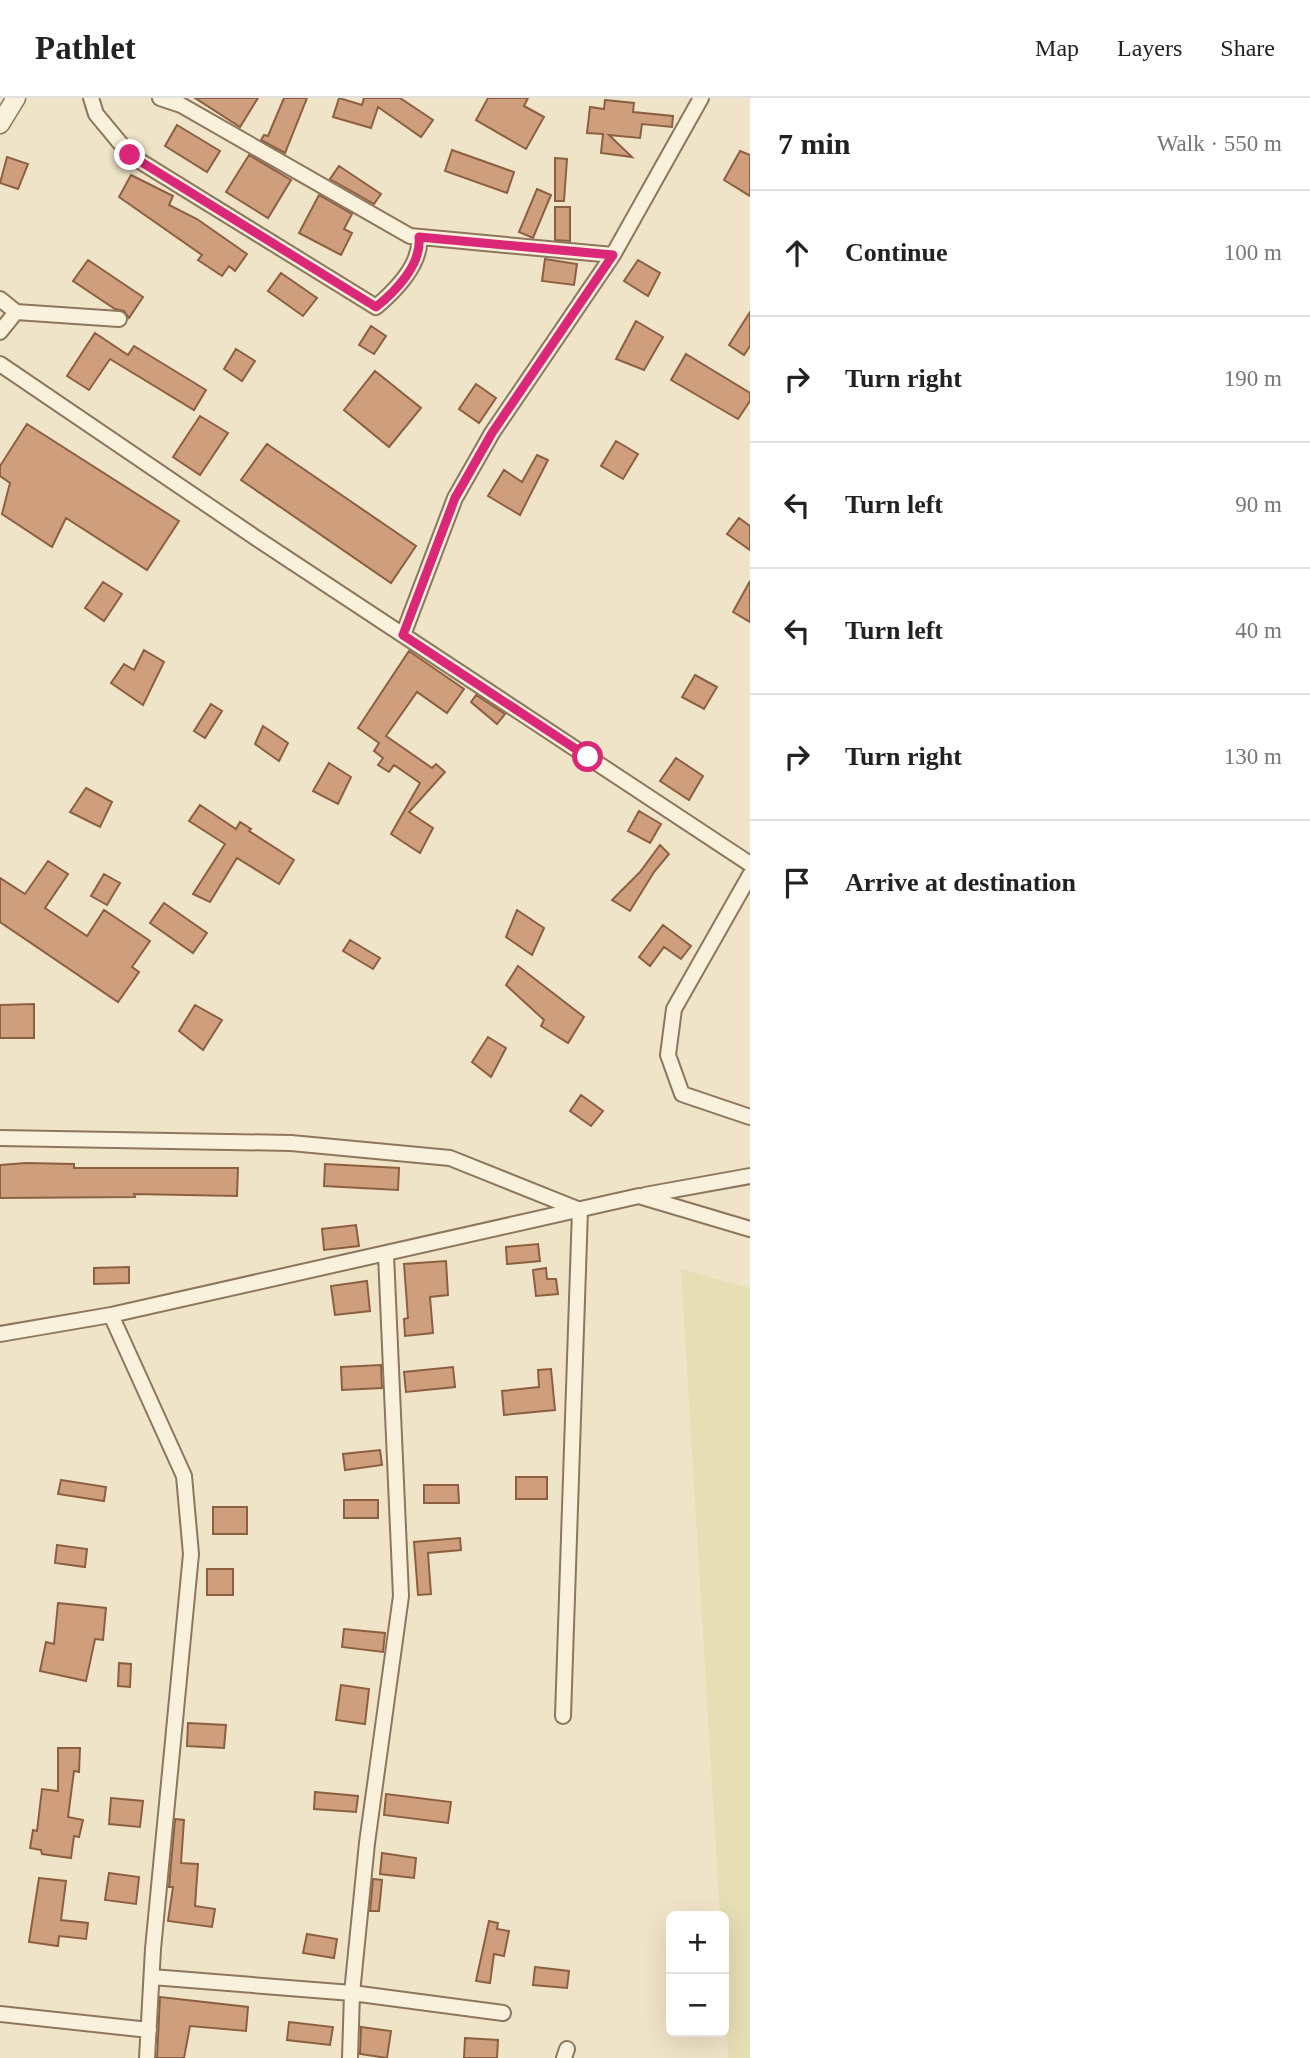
<!DOCTYPE html>
<meta charset="utf-8">
<style>
body{margin:0;font-family:"Times New Roman",serif;background:#f6f6f6;color:#222}
.controls{position:absolute;right:21px;bottom:21px;display:grid;overflow:hidden;border-radius:10px;box-shadow:0 7px 28px #0002}
.controls button{width:63px;height:63px;display:grid;place-items:center;padding:0;border:0;border-bottom:2px solid #e0e0e0;background:#fff;color:#222;font:35px sans-serif}
.stop{position:absolute;width:21px;height:21px;margin:-16px;border:5px solid #db2777;border-radius:50%;background:#fff}
.stop.end{background:#db2777;border-color:#fff;box-shadow:0 2px 7px #0008}
.list{margin:0;padding:0;list-style:none}
h2{display:flex;justify-content:space-between;align-items:center;height:91px;margin:0;padding:0 28px;font-size:30px}
h2 small{font-size:23px;font-weight:400;color:#767676}
.list li{display:grid;grid-template-columns:46px 1fr auto;gap:21px;align-items:center;box-sizing:border-box;height:126px;padding:0 28px;border-top:2px solid #e0e0e0}
.list b{display:block;font-size:26px;white-space:nowrap}
.list em{font-size:23px;font-style:normal;color:#767676}
.icon{flex:none;width:38px;height:38px;fill:none;stroke:currentColor;stroke-width:2;stroke-linecap:round;stroke-linejoin:round}
.map{position:relative;flex:none;width:750px;height:1960px;overflow:hidden}
header{display:flex;align-items:center;gap:42px;box-sizing:border-box;height:98px;padding:0 35px;background:#fff;border-bottom:2px solid #e0e0e0}
header strong{font-size:33px}
nav{display:flex;gap:38px;margin-inline-start:auto;font-size:24px}
main{display:flex}
aside{flex:1;background:#fff}
.map>svg:first-child{display:block}
</style>
<header>
<strong>Pathlet</strong>
<nav><a>Map</a><a>Layers</a><a>Share</a></nav>
</header>
<main>
<div class="map">
<svg width="750" height="1960" viewBox="0 0 750 1960">
<rect width="100%" height="100%" fill="#f0e4c8"/>
<!-- farmland -->
<path fill="#e6deb5" d="M681,1171L750,1190V1960H728L724,1818H720Z"/>
<!-- building -->
<path fill="#cf9f7d" stroke="#8d5f41" stroke-width="2" d="M195,0H258L240,29Z
M284,0H307L285,55L261,42L264,37L268,38Z
M339,0L362,7L364,0H400L433,22L421,39L378,9L371,30L333,19Z
M488,0H528L524,8L544,19L526,51L476,22Z
M605,2L634,5L633,14L673,18L672,29L642,26L640,40L609,37L632,59L601,55L603,36L587,35L590,9L604,11Z
M177,27L220,53L207,74L165,48Z
M452,52L514,74L507,95L445,73Z
M740,53L750,57V98L724,82Z
M249,57L291,82L268,120L226,94Z
M7,59L28,66L18,91L0,85Z
M555,60L567,61L564,103H555Z
M339,68L381,96L374,106L330,81Z
M131,77L173,98L169,107L197,121L247,156L235,173L229,168L222,178L198,162L202,157L119,99Z
M537,91L551,97L533,140L519,134Z
M319,97L352,116L344,131L352,135L341,157L299,135Z
M555,109H570V143L555,142Z
M545,161L577,166L574,187L542,183Z
M88,162L143,199L129,220L124,213L115,211L73,183Z
M638,162L660,175L648,198L624,183Z
M281,175L317,200L303,218L268,193Z
M750,214V248L744,257L729,247Z
M636,223L663,239L644,272L616,261Z
M371,228L386,238L374,256L359,247Z
M95,235L128,257L134,248L206,292L194,312L110,261L89,292L67,278Z
M236,251L255,263L242,283L224,271Z
M686,256L750,295V303L738,321L671,282Z
M375,273L421,310L389,349L344,312Z
M476,286L496,300L479,325L459,311Z
M200,318L228,335L200,377L173,359Z
M27,326L179,423L147,472L66,420L52,449L2,416L10,385L0,378V368Z
M616,343L638,356L623,381L601,368Z
M267,346L416,448L391,485L241,382Z
M537,357L548,362L520,417L488,398L504,372L522,384Z
M739,420L750,428V452L727,436Z
M750,483V524L733,514Z
M103,484L122,496L104,523L85,510Z
M144,552L164,564L143,607L111,585L124,566L134,572Z
M409,553L464,591L447,615L417,594L386,638L432,670L436,666L445,674L409,714L433,730L420,755L391,736L420,685L394,667L389,674L378,667L383,660L374,653L379,645L358,630Z
M695,577L717,589L704,611L682,599Z
M476,597L505,616L497,626L471,604Z
M211,606L222,613L205,640L194,633Z
M263,628L288,645L279,663L255,646Z
M676,660L703,678L689,702L660,683Z
M329,665L351,679L338,706L313,693Z
M86,690L112,704L100,729L70,714Z
M200,707L236,731L240,724L251,731L249,733L294,762L279,786L237,760L210,804L193,796L225,746L189,723Z
M639,713L661,726L650,745L628,733Z
M660,747L669,756L654,774L630,813L612,802L640,774Z
M48,763L68,776L45,810L87,838L104,812L150,843L132,869L139,874L118,904L0,824V780L25,796Z
M104,776L120,785L107,807L91,798Z
M164,805L207,835L193,855L150,825Z
M517,812L544,830L532,857L506,839Z
M663,827L691,848L681,861L664,849L650,868L639,859Z
M350,842L380,860L373,871L343,853Z
M518,868L584,919L568,945L541,928L544,922L506,887Z
M34,906V940H0V907Z
M195,907L222,922L203,952L179,933Z
M488,939L506,950L491,979L472,964Z
M581,997L603,1013L591,1028L570,1013Z
M26,1065L74,1066V1070H238L237,1098L134,1096L135,1099L0,1100V1067Z
M325,1066L399,1070L398,1092L324,1088Z
M356,1127L359,1148L324,1152L322,1131Z
M538,1146L540,1163L507,1166L506,1149Z
M446,1163L448,1197L430,1199L433,1235L405,1238L404,1221L408,1220L404,1166Z
M129,1169V1185L94,1186V1170Z
M546,1170L547,1181H556L558,1196L536,1198L533,1172Z
M367,1183L370,1213L335,1217L331,1188Z
M381,1267L382,1290L342,1292L341,1269Z
M453,1269L455,1289L406,1294L404,1274Z
M551,1271L555,1312L504,1317L502,1293L539,1289L538,1272Z
M380,1352L382,1367L345,1372L343,1356Z
M516,1379H547V1401H516Z
M61,1382L106,1389L104,1403L58,1396Z
M424,1387H458L459,1405H424Z
M344,1402H378V1420H344Z
M213,1409H247V1436H213Z
M460,1440L461,1452L428,1455L431,1496L418,1497L414,1444Z
M57,1447L87,1451L85,1469L55,1465Z
M207,1471H233V1497H207Z
M58,1505L106,1510L103,1542L95,1541L86,1583L40,1573L46,1544L54,1546Z
M344,1531L385,1535L383,1554L342,1549Z
M119,1565L131,1566L130,1589L118,1588Z
M341,1587L369,1591L365,1626L336,1622Z
M188,1625L226,1627L224,1650L187,1648Z
M58,1650H80L79,1674L74,1673L68,1719L83,1722L79,1739L74,1738L71,1760L42,1756L41,1752L30,1750L33,1732L37,1733L42,1691L58,1693Z
M315,1694L358,1698L356,1714L314,1711Z
M386,1696L451,1704L448,1725L384,1717Z
M111,1700L143,1703L140,1729L109,1726Z
M175,1721L184,1722L181,1765L198,1766L195,1808L215,1811L212,1829L168,1823L173,1789H169Z
M382,1755L416,1760L414,1780L380,1776Z
M109,1775L139,1779L136,1806L105,1802Z
M39,1780L66,1783L61,1822L88,1825L86,1841L59,1838L58,1848L29,1844Z
M373,1781L382,1782L379,1813H370Z
M489,1823L498,1825L497,1831L509,1833L504,1858L494,1856L490,1885L476,1883Z
M307,1836L337,1841L334,1860L303,1855Z
M535,1869L569,1873L567,1890L533,1887Z
M160,1899L248,1909L246,1933L190,1928L184,1960H157Z
M289,1924L333,1929L330,1947L287,1942Z
M361,1929L391,1933L387,1960L360,1956Z
M465,1940L498,1942L497,1960H464Z"/>
<g fill="none" stroke-linecap="round" stroke-linejoin="round">
<!-- minor casing -->
<g stroke="#8d765c" stroke-width="18">
<path id="minor" d="M91,0L96,16L130,57L376,209C396,192 422,166 419,139
M160,0L181,7L410,138L613,157
M0,201L16,214L119,221
M0,234L16,214
M0,266L259,442L750,766
M403,537L455,400L492,335L613,157L701,0
M750,777L674,911L668,957L682,996L750,1019
M0,1040L291,1045L450,1060L580,1112L563,1618
M645,1097L750,1078
M111,1217L184,1378L191,1456L153,1851L147,1960
M0,1236L111,1217L639,1098L750,1131
M152,1879L352,1895L503,1915
M0,1916L149,1932
M350,1960L352,1895L367,1745L401,1498L386,1157
M564,1960L567,1951"/>
</g>
<!-- tertiary casing -->
<g stroke="#8d765c" stroke-width="21">
<path id="tertiary" d="M0,26L16,0"/>
</g>
<!-- minor -->
<use href="#minor" stroke="#faf1dc" stroke-width="14"/>
<!-- tertiary -->
<use href="#tertiary" stroke="#faf1dc" stroke-width="18"/>
</g>
<g fill="none" stroke-linecap="round" stroke-linejoin="round">
<!-- route -->
<path stroke="#db2777" stroke-width="9" d="M130,57L376,209C396,193 422,166 419,139L613,157L492,335L455,400L403,537L588,659"/>
</g>
</svg>
<div class="controls">
<button>+</button>
<button>−</button>
</div>
<div class="stop" style="left:588px;top:659px"></div>
<div class="stop end" style="left:130px;top:57px"></div>
</div>
<aside>
<h2>7 min<small>Walk · 550 m</small></h2>
<ul class="list">
<li><svg class="icon" aria-label="ahead" viewBox="0 0 24 24"><path d="M12 20V5M6 11l6-6 6 6"/></svg><div><b>Continue</b></div><em>100 m</em></li>
<li><svg class="icon" aria-label="right" viewBox="0 0 24 24"><path d="M7 20v-9h11M14 6l5 5-5 5"/></svg><div><b>Turn right</b></div><em>190 m</em></li>
<li><svg class="icon" aria-label="left" viewBox="0 0 24 24"><path d="M17 20v-9H6M10 6l-5 5 5 5"/></svg><div><b>Turn left</b></div><em>90 m</em></li>
<li><svg class="icon" aria-label="left" viewBox="0 0 24 24"><path d="M17 20v-9H6M10 6l-5 5 5 5"/></svg><div><b>Turn left</b></div><em>40 m</em></li>
<li><svg class="icon" aria-label="right" viewBox="0 0 24 24"><path d="M7 20v-9h11M14 6l5 5-5 5"/></svg><div><b>Turn right</b></div><em>130 m</em></li>
<li><svg class="icon" aria-label="arrive" viewBox="0 0 24 24"><path d="M6 21V4h12l-3 4 3 4H6"/></svg><div><b>Arrive at destination</b></div></li>
</ul>
</aside>
</main>
